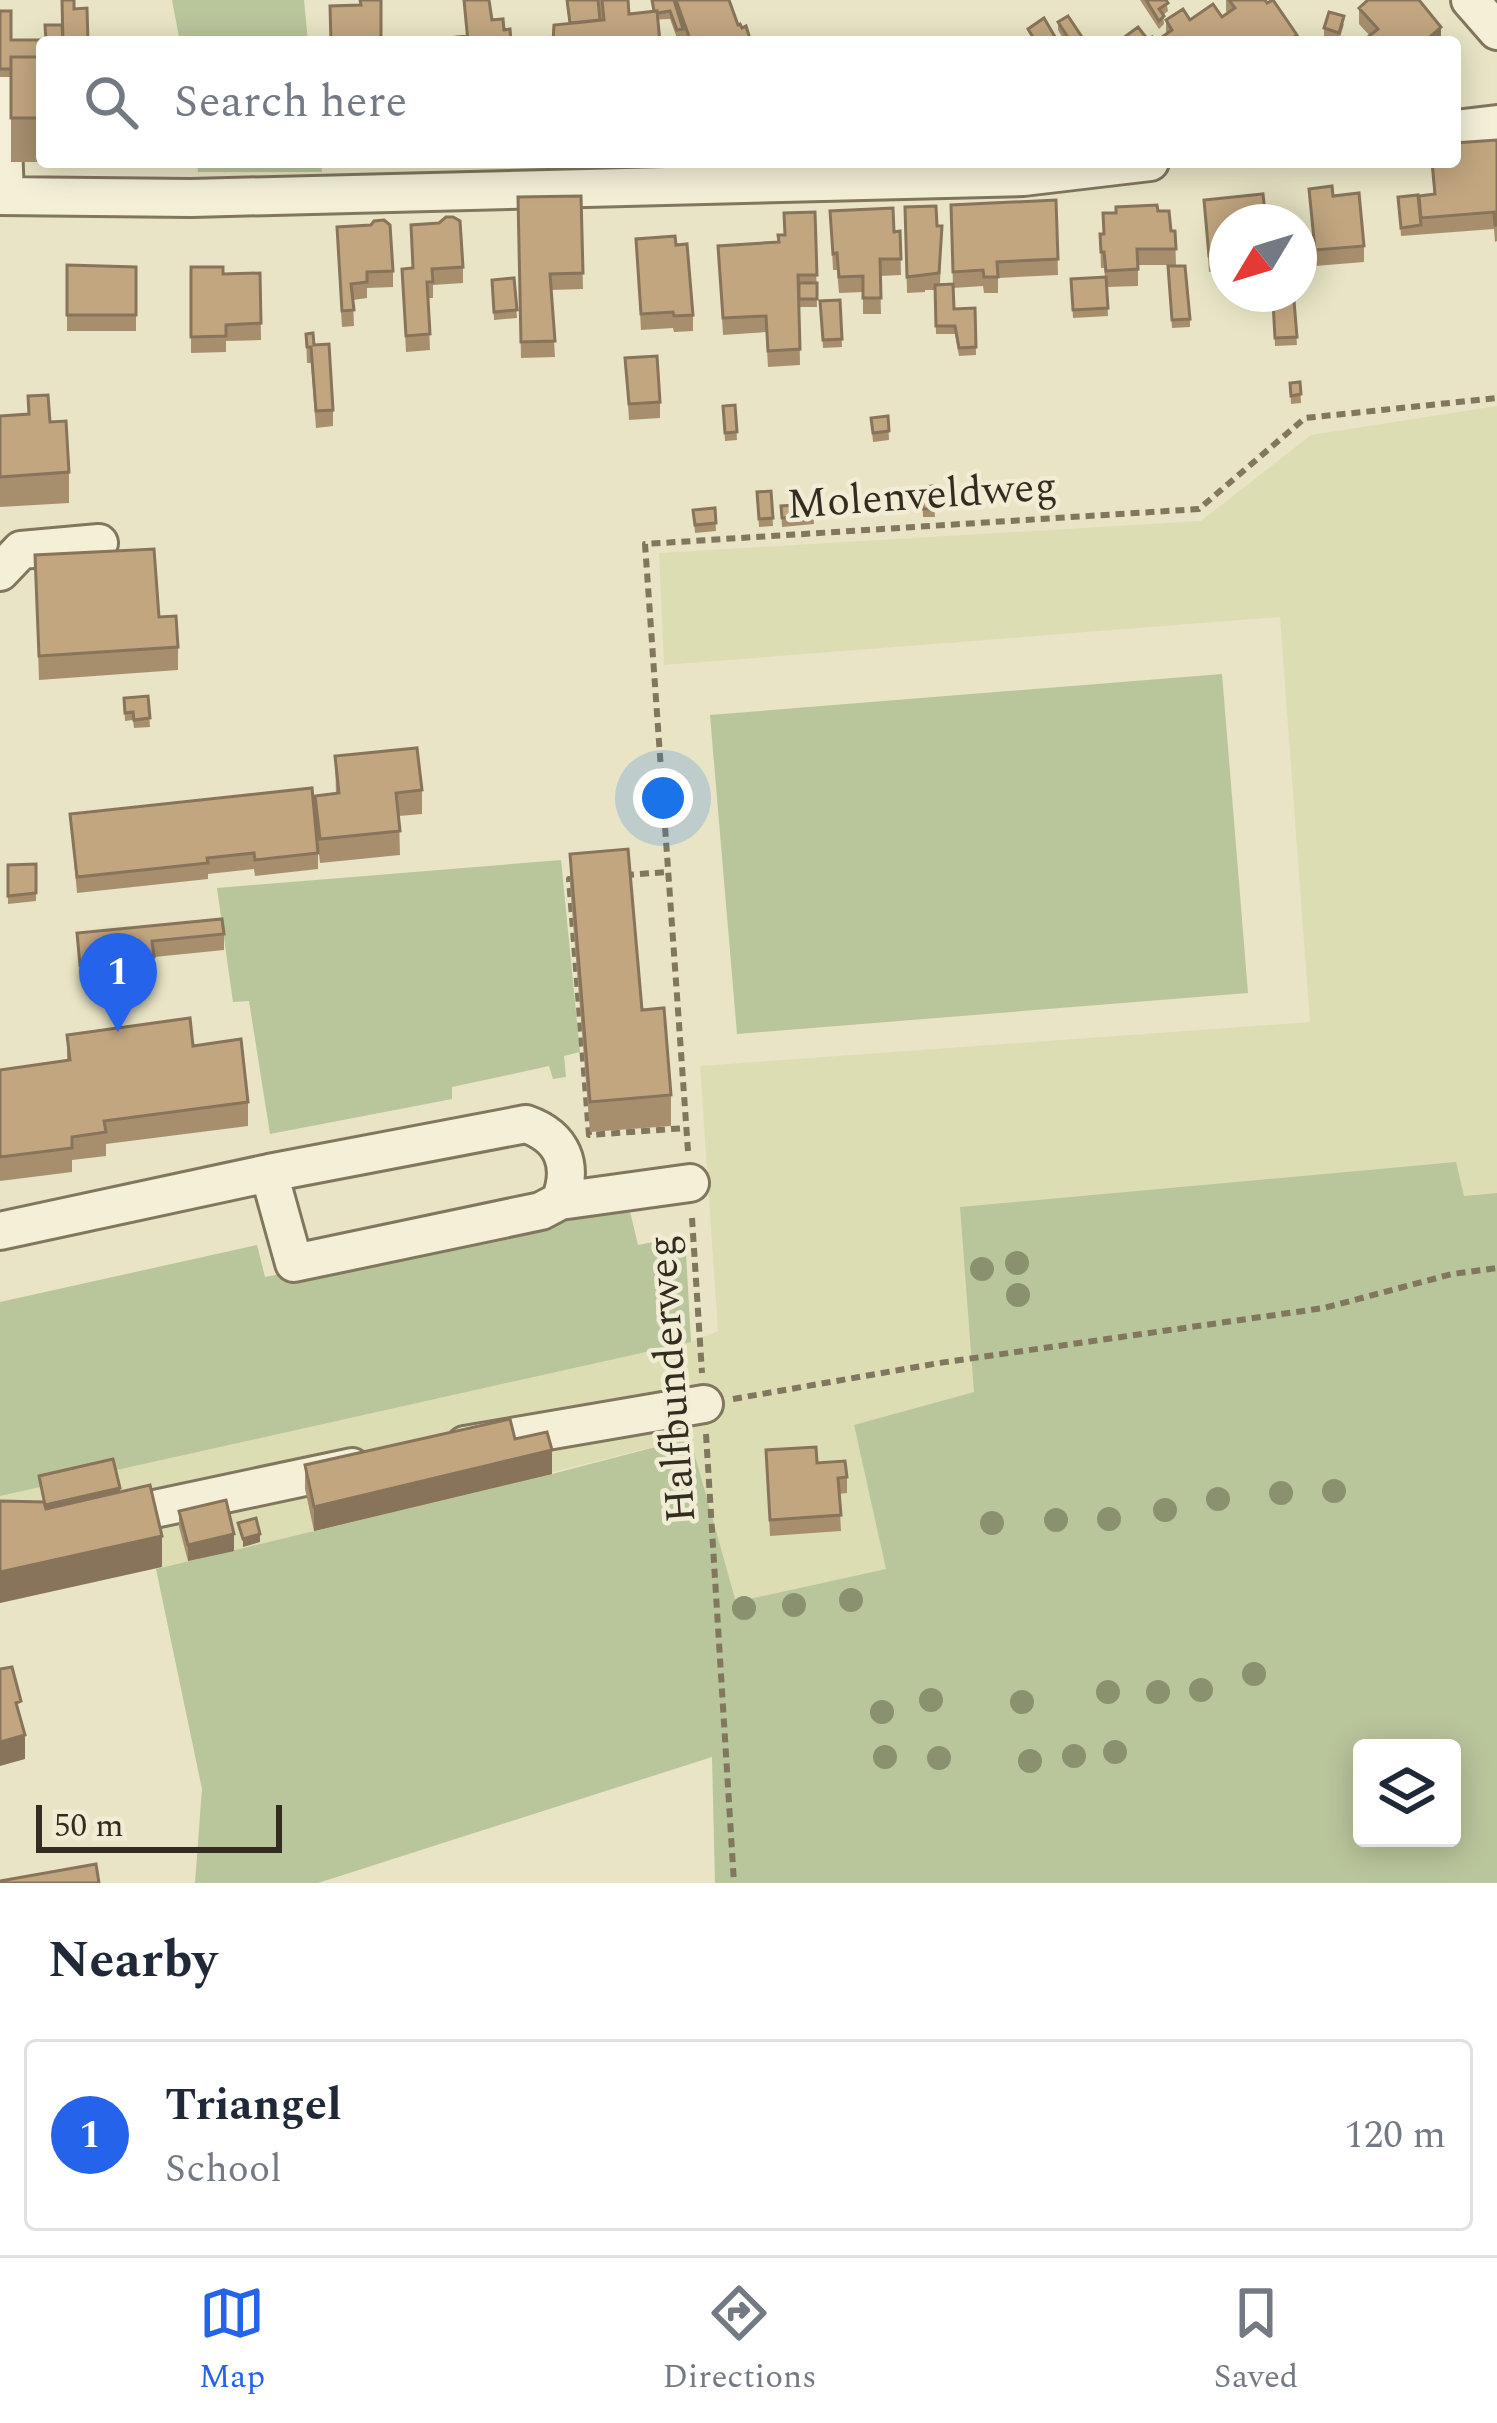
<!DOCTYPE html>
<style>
body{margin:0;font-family:Spectral,serif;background:#f6f6f7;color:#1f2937}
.controls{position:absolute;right:36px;bottom:36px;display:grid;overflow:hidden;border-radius:12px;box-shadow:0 6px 30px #0003}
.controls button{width:108px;height:108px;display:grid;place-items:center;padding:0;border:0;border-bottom:3px solid #e0e1e3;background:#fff;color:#1f2937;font:60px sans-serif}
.compass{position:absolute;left:1209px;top:204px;width:108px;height:108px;border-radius:50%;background:#fff;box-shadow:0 6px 30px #0003;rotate:232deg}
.scale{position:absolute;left:36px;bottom:30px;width:246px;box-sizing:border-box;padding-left:12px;border:6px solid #332c20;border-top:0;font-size:33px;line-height:42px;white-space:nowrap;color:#332c20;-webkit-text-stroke:9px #f1edd4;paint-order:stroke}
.you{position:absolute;left:663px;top:798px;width:42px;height:42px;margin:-30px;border:9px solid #fff;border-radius:50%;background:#1a73e8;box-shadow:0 0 0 18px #1a73e833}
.badge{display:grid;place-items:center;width:78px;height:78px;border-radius:50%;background:#2563eb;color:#fff;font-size:39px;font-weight:700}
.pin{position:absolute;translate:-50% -99px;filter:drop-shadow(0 3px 6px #0008)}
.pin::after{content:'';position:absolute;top:63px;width:42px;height:36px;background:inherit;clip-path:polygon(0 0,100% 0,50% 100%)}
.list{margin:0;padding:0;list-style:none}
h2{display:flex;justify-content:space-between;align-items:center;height:156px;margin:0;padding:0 48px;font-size:51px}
h2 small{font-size:39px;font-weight:400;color:#747a83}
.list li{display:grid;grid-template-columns:78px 1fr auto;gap:36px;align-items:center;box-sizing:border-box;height:192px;margin:0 24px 24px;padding:0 24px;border:3px solid #e0e1e3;border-radius:12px}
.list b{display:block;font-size:45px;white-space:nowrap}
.list p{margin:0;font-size:39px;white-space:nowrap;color:#747a83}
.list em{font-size:39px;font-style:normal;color:#747a83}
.icon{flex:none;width:66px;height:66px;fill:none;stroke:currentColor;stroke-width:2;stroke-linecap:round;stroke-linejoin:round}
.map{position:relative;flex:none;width:1497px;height:1883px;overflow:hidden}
.search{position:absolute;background:#fff;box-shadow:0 6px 30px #0003;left:36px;right:36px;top:36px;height:132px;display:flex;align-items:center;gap:30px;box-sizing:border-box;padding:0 42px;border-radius:12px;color:#747a83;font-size:45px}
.sheet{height:372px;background:#fff}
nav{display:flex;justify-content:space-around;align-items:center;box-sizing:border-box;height:168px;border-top:3px solid #e0e1e3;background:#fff;font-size:33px;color:#747a83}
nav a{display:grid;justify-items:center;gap:6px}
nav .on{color:#2563eb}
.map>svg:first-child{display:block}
</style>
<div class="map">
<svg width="1497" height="1883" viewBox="0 0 1497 1883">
<rect width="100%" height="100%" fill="#e8e4c5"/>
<!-- farmland -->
<path fill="#ddddb4" d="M1497,406V1193L1463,1196L1455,1162L974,1392L854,1426L887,1569L736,1602L690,1438L234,1551L0,1603V1496L691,1342L718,1331L700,1066L1310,1022L1280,617L664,665L659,553L1201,521L1311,435Z"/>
<!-- green -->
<path fill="#b9c59b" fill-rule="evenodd" d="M172,0H304L308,42H180Z
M197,162H321L322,172H198Z
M1222,674L1248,993L737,1034L710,715Z
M561,860L580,1052L564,1056L566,1077L553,1079L549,1066L452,1087V1099L270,1134L249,1001L233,1002L217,888Z
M1456,1162L1464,1196L1497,1193V1883H715L712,1757L318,1883H195L202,1789L156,1569L552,1474L690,1438L736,1602L886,1569L854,1425L974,1392L960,1207ZM1362,1748H1452V1838H1362Z
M628,1203L638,1245L685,1236L691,1342L0,1496V1302L257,1245L265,1277Z"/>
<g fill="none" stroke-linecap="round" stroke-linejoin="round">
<!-- minor casing -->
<g stroke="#81765e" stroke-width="42">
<path id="minor" d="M1470,0L1497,31
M1455,129L1497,124
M0,196L191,198L1023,177L1150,162
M5,196L1,91L42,89
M0,572L21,550L99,543
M560,1201L690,1183
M0,1231L269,1173L526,1124C563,1137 574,1165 560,1201L541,1211L294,1263L269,1173
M465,1445L704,1404
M112,1518L352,1467"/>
</g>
<!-- path -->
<path stroke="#81765e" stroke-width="6" stroke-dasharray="9 6" stroke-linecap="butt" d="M625,875L669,872
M575,879H569L589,1135L686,1128
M688,1151L645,544L1199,509L1305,418L1497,398
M692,1218L702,1373
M733,1399L939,1363L1324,1308L1452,1274L1497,1268
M706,1434L734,1883"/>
<!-- minor -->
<use href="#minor" stroke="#f4f0d8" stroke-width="36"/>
</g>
<!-- trees -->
<g fill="#8a916f">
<circle cx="1017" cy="1263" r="12"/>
<circle cx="982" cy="1269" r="12"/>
<circle cx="1018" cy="1295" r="12"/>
<circle cx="1334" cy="1491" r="12"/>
<circle cx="1281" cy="1493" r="12"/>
<circle cx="1218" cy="1499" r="12"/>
<circle cx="1165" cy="1510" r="12"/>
<circle cx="1109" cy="1519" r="12"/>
<circle cx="1056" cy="1520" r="12"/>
<circle cx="992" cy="1523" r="12"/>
<circle cx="851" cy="1600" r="12"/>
<circle cx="794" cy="1605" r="12"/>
<circle cx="744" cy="1608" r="12"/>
<circle cx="1254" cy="1674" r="12"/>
<circle cx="1201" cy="1690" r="12"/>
<circle cx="1108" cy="1692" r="12"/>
<circle cx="1158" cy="1692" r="12"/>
<circle cx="931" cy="1700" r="12"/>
<circle cx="1022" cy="1702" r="12"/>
<circle cx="882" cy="1712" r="12"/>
<circle cx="1115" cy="1752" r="12"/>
<circle cx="1074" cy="1756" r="12"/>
<circle cx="885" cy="1757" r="12"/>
<circle cx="939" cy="1758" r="12"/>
<circle cx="1030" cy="1761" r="12"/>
</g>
<!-- wall -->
<path fill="#a78f6e" d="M62,0H74V9L87,8L88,42H42V162H75H11V77H0V11H11V40H45V25H62Z
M566,0H628L629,14L653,11L652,0H674L676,7V0L738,25L751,42H685L683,37L677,38L670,19L569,23Z
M1140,0H1166L1168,11L1163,15L1164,24L1159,29Z
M1226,0H1265L1297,42H1123V38L1155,42L1166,34V20L1222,17L1228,14L1226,11Z
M1359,8L1441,42H1368L1370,36L1359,24Z
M1058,22L1084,42H1065L1058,30Z
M1344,24L1339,41L1324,36V28Z
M1497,140V241L1495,242L1494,229L1401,236L1398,197L1434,195L1431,162H1455Z
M1309,189L1333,196L1364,246V262L1315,266Z
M581,196L583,289L551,290L555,357L521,358L518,197Z
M1056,200L1058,275L998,278V293H984L983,286L953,288L951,205Z
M1204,200L1227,222V270L1209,272Z
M905,207L937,226H942L940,284L954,309L975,308L976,355L959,356L955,334H936L935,290H925V292L907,293Z
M830,211L894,232L900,231L901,275L880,276L881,314H863V292L839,293L837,270H833Z
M1158,211L1171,231H1175L1176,265H1138V286L1107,287L1108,316L1073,318L1071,279L1105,277L1104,268H1101L1100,234Z
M815,212L817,307H799L800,365L768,367L766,332L723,335L718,246L779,242L784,235Z
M636,239L676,245L693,315V331L674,332L673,328L641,330Z
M337,243L393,271V287L367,288V298L353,300L354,326L342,327Z
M67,265L136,267V331H67Z
M1168,266L1190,319V327L1172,328Z
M191,267L223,274L260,273L261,340L226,341V352L191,353Z
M463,267V283L433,285V298H428L430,350L406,352L402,269Z
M514,278L517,318L494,320L492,280Z
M840,300L842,347L823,348L820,301Z
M1294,301L1297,345L1275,346L1273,302Z
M306,334L314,345L333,410V426L316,428L311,363H307Z
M625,358L660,402V418L629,420Z
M1300,382L1301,403L1291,404L1290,383Z
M28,396L50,422L69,472V503L0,507V416L28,414Z
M735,405L737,440L725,441L723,406Z
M888,416L889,440L873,442L871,418Z
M933,486L935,517H923L922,487Z
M771,491L773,526L759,527L757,492Z
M813,504L814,524L782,527L781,506Z
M715,508L716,531L695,533L693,510Z
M35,555L159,617L178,647V670L39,680Z
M148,696L150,727L134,728L133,720L125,721L124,698Z
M335,756L422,790V814L399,816L400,855L320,863L315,819V796L336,794Z
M70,814L318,853V869L255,876L254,869L208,874V879L77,893Z
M570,854L642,1010L671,1095V1126L590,1132L570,885Z
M36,864V901L8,904V865Z
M77,933L224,934V950L154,957V973L80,981Z
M67,1035L193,1046L248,1102V1126L106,1144V1156L72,1160V1172L0,1181V1070L67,1061Z
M515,1439L552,1474L314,1531L305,1489V1465Z
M766,1450L817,1463L847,1477V1493L839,1494L841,1531L770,1536Z
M179,1511L234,1551L188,1561L179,1527Z"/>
<!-- shaded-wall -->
<path fill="#88745a" d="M1441,27V42H1424Z
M552,1450V1474L314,1531V1507Z
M120,1488V1504L45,1521V1505Z
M234,1534V1551L188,1561V1545Z
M260,1534V1542L243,1547V1539Z
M162,1536V1567L0,1603V1572Z
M25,1735V1759L0,1766V1742Z"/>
<!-- building -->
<path fill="#c2a680" stroke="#88745a" stroke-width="3" d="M62,0H74V9L87,8L88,42H63Z
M360,0H381V42H411H331L330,6L361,5Z
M464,0H489L492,20L503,19L504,30L510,29L511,42H468Z
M567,0H598L600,20L570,23Z
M602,0H628L629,14L657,11L660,42H553L554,25L604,20Z
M652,0H674L683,29L677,30L670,11L658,13L657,11H654Z
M676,0H729L738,25L740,24L742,28L746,26L751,42H691Z
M1146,0H1166L1168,3L1159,9L1164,16L1159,21Z
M1229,0H1265L1267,3L1273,0L1297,35L1287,42H1145L1152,37L1155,42L1172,30L1166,20L1183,9L1190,20L1213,4L1222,17L1235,8Z
M1368,0H1419L1441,27L1424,42H1372L1368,37L1378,29L1359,8Z
M0,11H11V40H46L45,25H62L63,42H42V57H11V69H0Z
M1329,12L1344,16L1339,33L1324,28Z
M1068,16L1084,40L1081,42H1071L1058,22Z
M1044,18L1058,42H999L1034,39L1028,29Z
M1138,27L1148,40L1145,42H1126L1123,38Z
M467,36V42H456V37Z
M11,57H42V118H11Z
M1497,140V225H1495L1494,212L1421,218L1419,196L1435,194L1432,162H1455V143Z
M1332,186L1333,196L1359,193L1364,246L1315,250L1309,189Z
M1263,194L1266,222H1227V254L1209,256L1204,200Z
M1418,195L1421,225L1401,228L1398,197Z
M581,196L583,273L550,274L555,341L521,342L518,197Z
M1056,200L1058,259L997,262L998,277H984L983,270L953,272L951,205Z
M1157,205L1158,211H1169L1171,231H1175L1176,249H1137L1138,269L1106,271L1104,252H1101L1100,234H1104L1103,213H1116V207Z
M936,206L937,226H942L939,273L907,277L905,207Z
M893,208L894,232L900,231L901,259H880L881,298H863V276L839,277L837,253L833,254L830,211Z
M815,212L817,275H798L800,349L768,351L766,316L723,318L718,246L779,242L778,235H785L784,213Z
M446,217H453L460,221L463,267L432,269L433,282H427L430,334L406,336L402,269L413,268L411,225L439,223Z
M384,220L390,225L393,271L367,272V282L351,284L354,310L342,311L337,227L371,225L374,221Z
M675,236L676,245L687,244L693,315L674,316L673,312L641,314L636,239Z
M67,265L136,267V315H67Z
M1168,266H1185L1190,319L1172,320Z
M191,267H223V274L260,273L261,323L226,325V336L191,337Z
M1106,277L1108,308L1073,310L1071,279Z
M514,278L517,310L494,312L492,280Z
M799,283H817V299H799Z
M953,284L954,309L975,308L976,347L959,348L955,326H936L935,285Z
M840,300L842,339L823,340L820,301Z
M1294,301L1297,337L1275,338L1273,302Z
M313,333L314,345L329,344L333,410L316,411L311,347H307L306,334Z
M657,356L660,402L629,404L625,358Z
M1300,382L1301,394L1291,396L1290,383Z
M48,395L50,422L66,421L69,472L0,477V416L29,414L28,396Z
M735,405L737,432L725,433L723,406Z
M888,416L889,431L873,433L871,418Z
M933,486L935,509H923L922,487Z
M771,491L773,518L759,519L757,492Z
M813,504L814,516L782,518L781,506Z
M715,508L716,523L695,525L693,510Z
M154,549L159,617L176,616L178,647L39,656L35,555Z
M148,696L150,718L134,720L133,712L125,713L124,698Z
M417,748L422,790L396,793L400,831L320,839L315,796L339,793L335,756Z
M312,788L318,853L255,860L254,853L207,858L208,863L77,877L70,814Z
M628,849L642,1010L664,1008L671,1095L590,1102L570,854Z
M36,864V893L8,896V865Z
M222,919L224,934L152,941L154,957L80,965L77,933Z
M190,1018L193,1046L241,1039L248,1102L104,1121L106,1132L72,1137V1148L0,1157V1070L70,1060L67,1035Z
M510,1419L515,1439L547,1432L552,1450L314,1507L305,1465Z
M816,1447L817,1463L845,1461L847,1477L838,1478L841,1515L770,1520L766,1450Z
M113,1459L120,1488L45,1505L39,1476Z
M150,1485L162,1536L0,1572V1501L44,1502L46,1509Z
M226,1500L234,1534L188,1545L179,1511Z
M256,1518L260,1534L243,1539L238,1523Z
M12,1667L21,1701L16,1703L25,1735L0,1742V1669Z
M96,1864L99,1883H0V1881Z"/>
<g text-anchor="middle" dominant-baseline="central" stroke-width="9" stroke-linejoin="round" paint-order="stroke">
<!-- street labels -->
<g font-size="42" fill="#332c20" stroke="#f1edd4">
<text transform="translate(922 496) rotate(-4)">Molenveldweg</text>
<text transform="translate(672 1379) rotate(-94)">Halfbunderweg</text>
</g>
</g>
</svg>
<div class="controls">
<button><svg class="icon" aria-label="layers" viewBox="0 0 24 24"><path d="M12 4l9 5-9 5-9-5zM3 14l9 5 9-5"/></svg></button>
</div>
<svg class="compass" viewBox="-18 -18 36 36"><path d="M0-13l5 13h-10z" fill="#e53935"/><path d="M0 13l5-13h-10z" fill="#747a83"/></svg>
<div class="scale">50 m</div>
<div class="you"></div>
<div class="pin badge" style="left:118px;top:1032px">1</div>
<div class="search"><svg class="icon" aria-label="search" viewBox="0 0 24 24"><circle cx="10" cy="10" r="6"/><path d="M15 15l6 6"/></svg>Search here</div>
</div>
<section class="sheet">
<h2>Nearby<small></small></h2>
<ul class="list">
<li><span class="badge">1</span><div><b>Triangel</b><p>School</p></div><em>120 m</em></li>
</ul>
</section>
<nav>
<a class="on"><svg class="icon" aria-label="map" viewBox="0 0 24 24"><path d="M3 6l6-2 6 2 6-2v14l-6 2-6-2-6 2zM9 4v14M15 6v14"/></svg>Map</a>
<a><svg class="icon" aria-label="directions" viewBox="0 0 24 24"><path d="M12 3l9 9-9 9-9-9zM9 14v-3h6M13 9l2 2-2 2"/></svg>Directions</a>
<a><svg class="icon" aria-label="saved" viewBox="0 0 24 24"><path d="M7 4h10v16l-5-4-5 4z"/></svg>Saved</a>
</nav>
